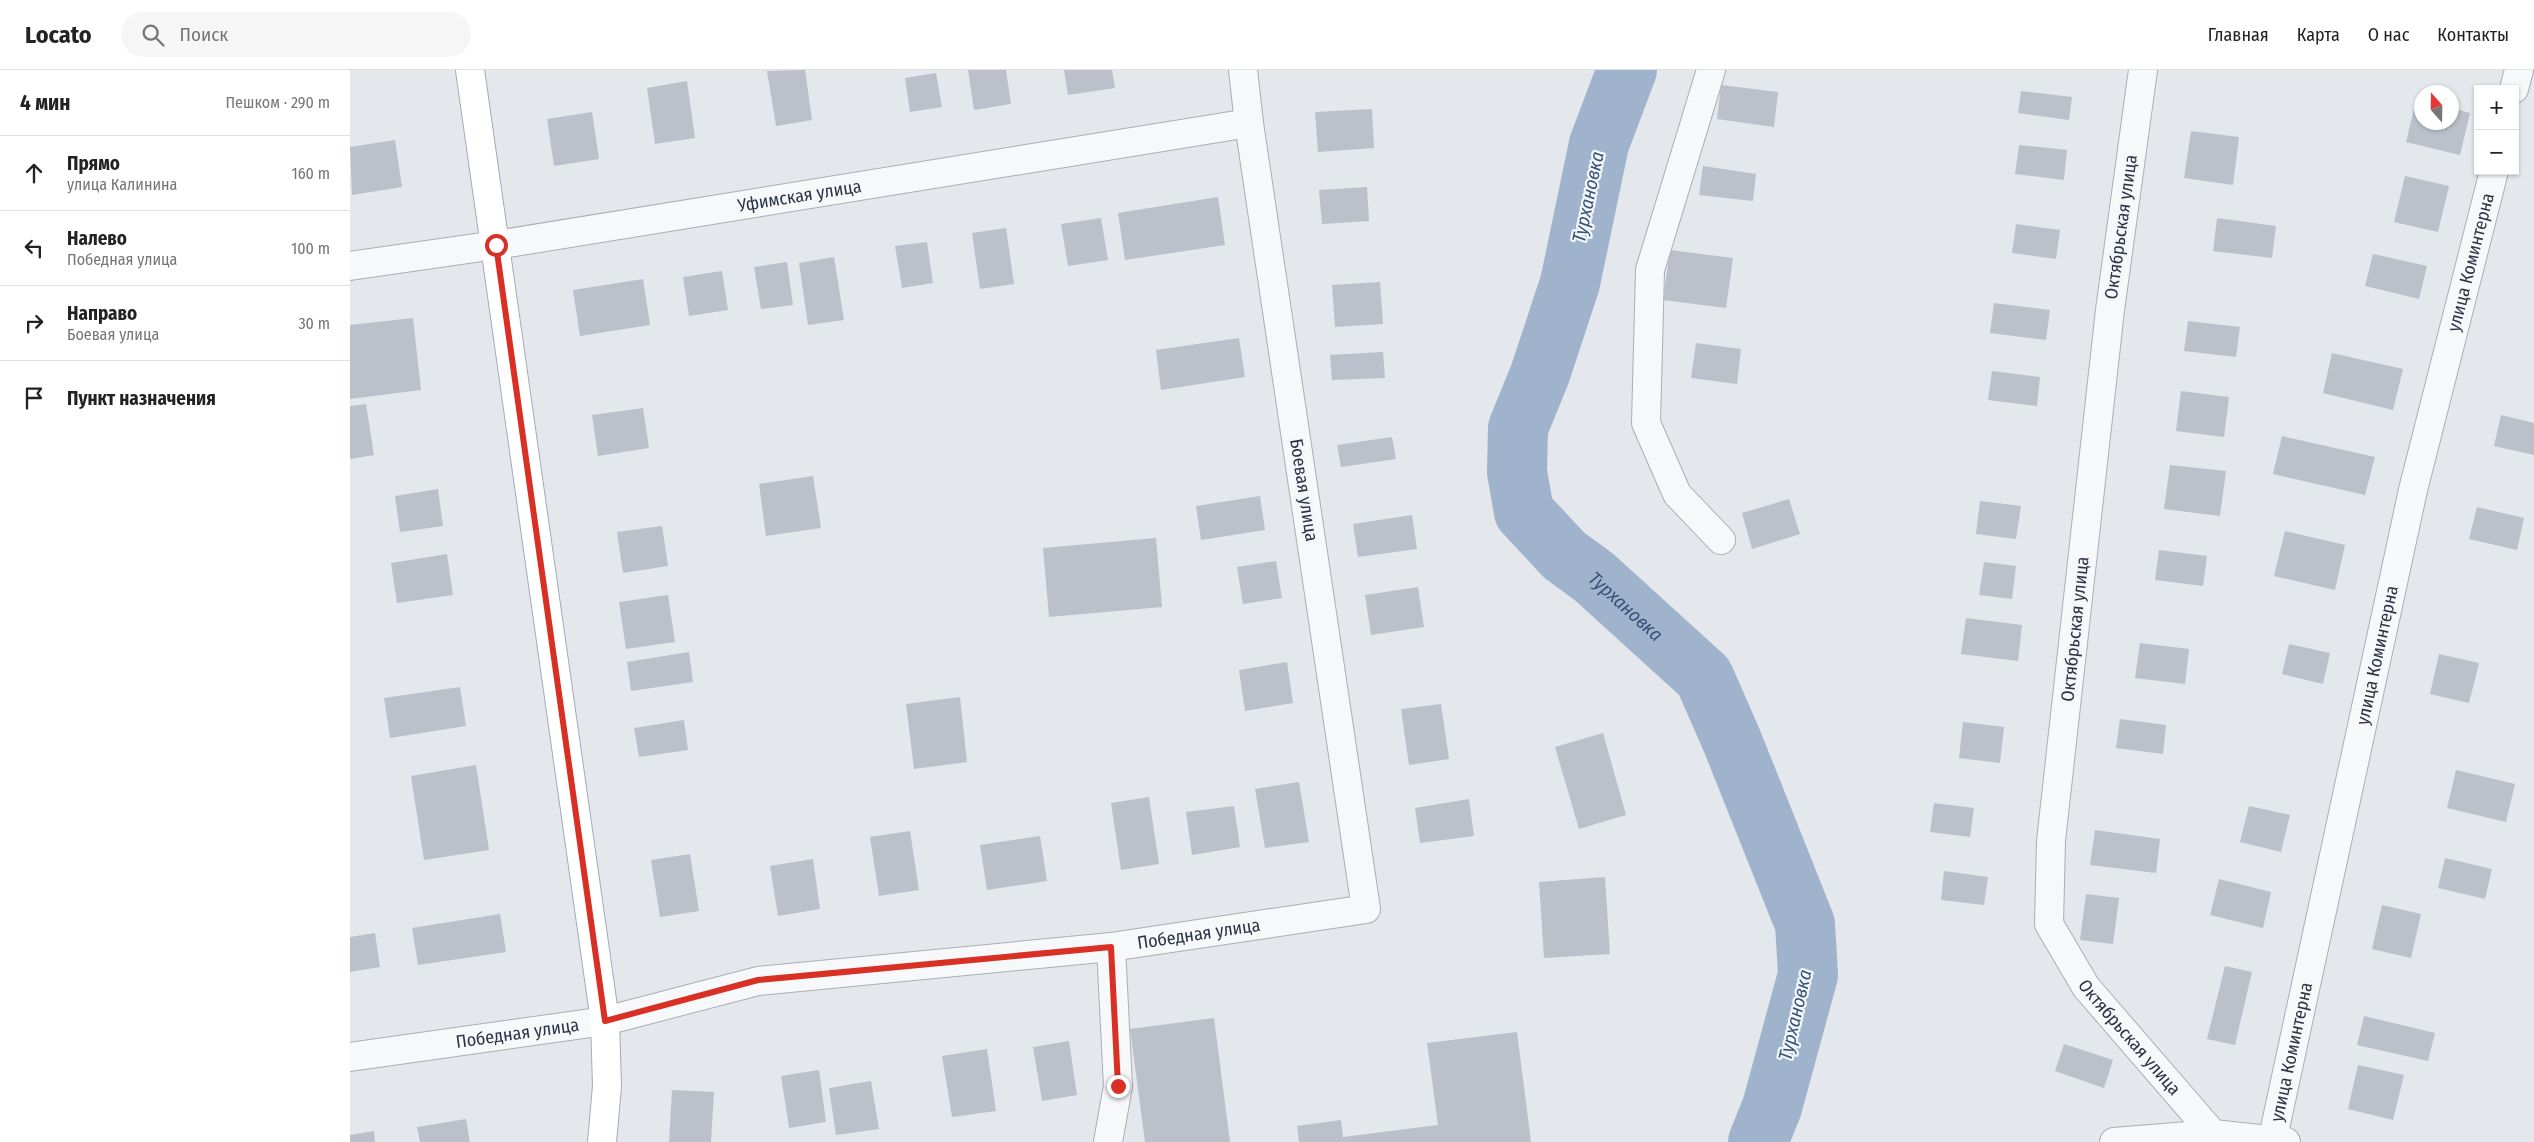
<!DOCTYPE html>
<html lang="ru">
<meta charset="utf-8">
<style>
body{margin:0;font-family:"Fira Sans Condensed",sans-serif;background:#f6f6f6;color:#222}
.controls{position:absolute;right:15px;top:15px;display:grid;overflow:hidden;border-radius:0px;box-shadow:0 1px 4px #0004}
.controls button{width:45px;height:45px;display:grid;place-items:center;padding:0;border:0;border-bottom:1px solid #e0e0e0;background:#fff;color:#222;font:25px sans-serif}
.compass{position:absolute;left:2064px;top:15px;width:45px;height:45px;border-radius:50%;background:#fff;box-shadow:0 1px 4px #0004;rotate:340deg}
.stop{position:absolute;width:15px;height:15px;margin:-11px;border:4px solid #d93025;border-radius:50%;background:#fff}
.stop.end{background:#d93025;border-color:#fff;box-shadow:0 1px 5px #0008}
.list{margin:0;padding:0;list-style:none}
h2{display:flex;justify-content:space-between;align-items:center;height:65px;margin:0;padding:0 20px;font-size:21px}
h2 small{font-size:16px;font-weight:400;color:#767676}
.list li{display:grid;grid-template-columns:32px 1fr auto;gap:15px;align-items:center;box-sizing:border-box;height:75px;padding:0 20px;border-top:1px solid #e0e0e0}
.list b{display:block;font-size:19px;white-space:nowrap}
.list p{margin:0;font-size:16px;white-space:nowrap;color:#767676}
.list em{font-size:16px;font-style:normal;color:#767676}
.icon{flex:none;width:28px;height:28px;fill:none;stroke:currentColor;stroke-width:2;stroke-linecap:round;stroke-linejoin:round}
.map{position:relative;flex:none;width:2184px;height:1072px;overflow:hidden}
header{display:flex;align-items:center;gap:30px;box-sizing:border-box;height:70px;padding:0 25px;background:#fff;border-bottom:1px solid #e0e0e0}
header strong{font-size:24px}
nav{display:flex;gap:28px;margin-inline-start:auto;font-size:18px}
.search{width:350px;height:45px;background:#f6f6f6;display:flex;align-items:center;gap:12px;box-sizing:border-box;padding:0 18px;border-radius:28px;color:#767676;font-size:19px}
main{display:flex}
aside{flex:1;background:#fff}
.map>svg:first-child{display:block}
</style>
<header>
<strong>Locato</strong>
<div class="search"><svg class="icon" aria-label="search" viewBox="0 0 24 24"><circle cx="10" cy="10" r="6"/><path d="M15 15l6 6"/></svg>Поиск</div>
<nav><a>Главная</a><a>Карта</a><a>О нас</a><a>Контакты</a></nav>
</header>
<main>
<aside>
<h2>4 мин<small>Пешком · 290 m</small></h2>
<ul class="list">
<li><svg class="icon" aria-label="ahead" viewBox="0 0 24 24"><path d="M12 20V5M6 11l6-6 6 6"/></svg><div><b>Прямо</b><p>улица Калинина</p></div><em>160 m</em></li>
<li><svg class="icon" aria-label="left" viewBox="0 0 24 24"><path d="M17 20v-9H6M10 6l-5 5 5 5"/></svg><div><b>Налево</b><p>Победная улица</p></div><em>100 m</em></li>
<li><svg class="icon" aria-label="right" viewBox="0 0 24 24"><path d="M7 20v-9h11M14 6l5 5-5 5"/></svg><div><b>Направо</b><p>Боевая улица</p></div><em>30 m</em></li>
<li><svg class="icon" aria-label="arrive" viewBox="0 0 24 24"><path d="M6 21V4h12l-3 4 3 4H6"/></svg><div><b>Пункт назначения</b></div></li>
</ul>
</aside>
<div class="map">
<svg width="2184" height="1072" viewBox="0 0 2184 1072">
<rect width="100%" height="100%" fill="#e4e7ec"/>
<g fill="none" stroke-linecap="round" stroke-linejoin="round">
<!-- river -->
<path stroke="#9fb4cc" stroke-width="60" id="s1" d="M1277,0L1249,74L1220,213L1190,304L1168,358L1167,402L1174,442L1214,485L1244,507L1354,607L1382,671L1455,854L1458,905L1422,1037L1408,1072"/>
</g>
<!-- building -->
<path fill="#bbc0ca" d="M455,0L462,50L426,56L417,1Z
M618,0H656L661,34L624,40Z
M714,0H762L765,18L718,25Z
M586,3L592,37L560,42L555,8Z
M337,11L345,68L305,74L297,18Z
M1371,15L1428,22L1424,57L1367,49Z
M1671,21L1722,27L1719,50L1668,43Z
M2066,30L2072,31V52H2102V38L2120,43L2110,85L2056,72Z
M1022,39L1024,78L968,82L965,42Z
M242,42L249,89L204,96L197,49Z
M1841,61L1889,67L1883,115L1834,108Z
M45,70L52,117L2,125L0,77Z
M1669,75L1717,80L1714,110L1665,104Z
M1353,96L1406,104L1403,131L1349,125Z
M2055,106L2099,116L2088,162L2044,152Z
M1017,117L1019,151L972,154L969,120Z
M868,127L875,175L775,190L768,143Z
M751,148L758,190L718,196L711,154Z
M1867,148L1926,156L1922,188L1863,181Z
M1666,154L1710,160L1706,189L1662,183Z
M656,158L664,214L630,219L622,163Z
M577,172L583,213L552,218L545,176Z
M1320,180L1383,188L1376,238L1313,230Z
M2023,184L2077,196L2069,229L2015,216Z
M484,187L494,250L458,255L449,193Z
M437,192L443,235L411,239L404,197Z
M372,201L378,240L339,246L333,207Z
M293,209L300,255L230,266L223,220Z
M1030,212L1033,254L985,257L982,215Z
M1644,233L1700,240L1696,270L1640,263Z
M63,248L71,320L0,329V255Z
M1838,251L1890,257L1886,287L1834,281Z
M889,268L895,307L811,320L806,280Z
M1346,273L1391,279L1387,314L1341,308Z
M1033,282L1035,308L982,310L980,285Z
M1982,283L2053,299L2043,340L1973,323Z
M1642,301L1690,307L1687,336L1638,330Z
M1831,321L1879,327L1874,367L1826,361Z
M16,334L24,385L0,389V336Z
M293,338L299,378L248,386L242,345Z
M2151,345L2184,353V385L2144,376Z
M1932,366L2025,387L2015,425L1923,404Z
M1042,367L1046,389L991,397L987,375Z
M1820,395L1876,401L1870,446L1814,439Z
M463,406L471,458L416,466L409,414Z
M88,419L93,456L50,462L45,426Z
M910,426L915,460L851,470L846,436Z
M1439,429L1450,464L1402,479L1392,443Z
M1630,431L1671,436L1666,469L1626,464Z
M2127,437L2174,448L2167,480L2119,469Z
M1062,445L1067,479L1008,487L1003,454Z
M312,456L318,496L273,503L267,462Z
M1935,461L1995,475L1985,520L1924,506Z
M806,468L812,537L699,547L693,478Z
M1809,480L1857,486L1853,516L1805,510Z
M97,484L103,525L47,533L41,493Z
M926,491L932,528L893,534L887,497Z
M1634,492L1666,496L1662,529L1629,525Z
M1068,517L1074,557L1021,565L1015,525Z
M318,525L325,572L276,579L269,532Z
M1616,548L1672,555L1668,591L1611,584Z
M1790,573L1839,579L1835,614L1785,608Z
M1939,574L1980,583L1973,614L1932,604Z
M339,582L343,612L281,621L277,592Z
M2089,584L2129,593L2119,633L2080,624Z
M937,592L943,633L895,641L889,600Z
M110,617L116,656L40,668L34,628Z
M610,627L617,692L564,699L556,634Z
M1091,634L1099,689L1059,695L1051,639Z
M1770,649L1816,655L1813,684L1766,678Z
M334,650L338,680L289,687L284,658Z
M1613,652L1654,657L1650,693L1609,688Z
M1253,663L1276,745L1229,759L1205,677Z
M126,695L139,780L74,790L61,706Z
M2106,700L2165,714L2156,752L2097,738Z
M949,712L959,772L915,778L905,719Z
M799,727L809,794L771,800L761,733Z
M1119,729L1124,766L1070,773L1065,738Z
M1584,733L1624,738L1620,767L1580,762Z
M884,736L890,777L842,785L836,742Z
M1899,736L1940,745L1931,782L1890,772Z
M1745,760L1810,769L1806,803L1740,795Z
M560,761L569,820L529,826L520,767Z
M690,766L697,811L637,820L630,775Z
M340,784L349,841L310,847L301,790Z
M2095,788L2142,799L2135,829L2088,818Z
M463,789L470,839L428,846L420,796Z
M1594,801L1638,807L1634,835L1591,830Z
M1255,807L1260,884L1194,888L1189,812Z
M1869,809L1921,822L1913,858L1860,845Z
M1736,824L1769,828L1763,874L1730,870Z
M2032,835L2071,844L2061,888L2022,879Z
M150,844L156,882L68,895L62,858Z
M25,863L30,897L0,902V867Z
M1875,896L1902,902L1885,975L1857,969Z
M2014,946L2085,963L2078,991L2007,975Z
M864,948L880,1072H795L780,959Z
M1167,962L1181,1072H949L947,1056L991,1050L993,1067L1088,1055L1077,973Z
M719,971L727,1025L692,1031L683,977Z
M1714,974L1763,990L1754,1018L1705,1001Z
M637,979L646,1041L602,1047L592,986Z
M2008,995L2054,1005L2043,1050L1998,1039Z
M469,1000L476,1052L439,1058L431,1006Z
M521,1011L529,1059L486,1065L479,1018Z
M322,1020L364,1022L361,1072H319Z
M116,1049L120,1072H70L67,1057Z
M24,1061L25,1072H0V1065Z"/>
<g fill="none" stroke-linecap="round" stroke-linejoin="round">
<!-- minor casing -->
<g stroke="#a9aeb7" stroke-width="30">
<g id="minor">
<path d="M1361,0L1300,200L1296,353L1327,424L1371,470"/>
<path id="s2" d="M1793,0L1760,240L1701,771L1699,854L1736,917L1863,1064"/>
<path d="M2164,19L2169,0"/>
<path id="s3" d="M0,196L146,175L899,53"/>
<path id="s4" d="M0,987L255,951L408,911L761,877L1016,839L899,53L893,0"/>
<path d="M758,1072L768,1016L761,877"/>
<path d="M1764,1072L1863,1064L1936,1072"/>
<path id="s5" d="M1922,1072L2063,420L2144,101"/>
</g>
</g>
<!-- primary casing -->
<g stroke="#a3abb8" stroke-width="30">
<path id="primary" d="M120,0L255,951L257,1016L252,1072"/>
</g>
<!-- minor -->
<use href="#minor" stroke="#f7f8fa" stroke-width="28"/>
<!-- primary -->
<use href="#primary" stroke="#fff" stroke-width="28"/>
</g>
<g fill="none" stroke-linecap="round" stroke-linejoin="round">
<!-- route -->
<path stroke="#d93025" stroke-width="6" d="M146,175L255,951L408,910L761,877L768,1016"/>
</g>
<g text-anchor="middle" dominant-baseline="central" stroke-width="4.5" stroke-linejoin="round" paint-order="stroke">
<!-- street labels -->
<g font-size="18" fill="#2b3445" stroke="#f4f6f9">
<text stroke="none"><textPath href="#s3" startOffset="455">Уфимская улица</textPath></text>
<text transform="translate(1771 157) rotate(-82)">Октябрьская улица</text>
<text stroke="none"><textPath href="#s5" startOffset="902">улица Коминтерна</textPath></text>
<text transform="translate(954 420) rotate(81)">Боевая улица</text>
<text transform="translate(1725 559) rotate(-84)">Октябрьская улица</text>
<text stroke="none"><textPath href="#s5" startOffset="498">улица Коминтерна</textPath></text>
<text stroke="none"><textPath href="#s4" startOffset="859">Победная улица</textPath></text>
<text stroke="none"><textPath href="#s4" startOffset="169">Победная улица</textPath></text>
<text stroke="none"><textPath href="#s2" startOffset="999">Октябрьская улица</textPath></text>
<text stroke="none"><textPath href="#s5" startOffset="92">улица Коминтерна</textPath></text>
</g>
<!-- water labels -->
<g font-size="19" font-style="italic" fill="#34527a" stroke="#f4f6f9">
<text transform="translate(1238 127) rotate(-78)">Турхановка</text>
<text stroke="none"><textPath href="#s1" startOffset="599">Турхановка</textPath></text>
<text transform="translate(1445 945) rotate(-77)">Турхановка</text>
</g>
</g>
</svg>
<div class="controls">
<button>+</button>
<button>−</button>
</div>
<svg class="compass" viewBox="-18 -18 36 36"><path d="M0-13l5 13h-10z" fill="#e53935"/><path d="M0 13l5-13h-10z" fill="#767676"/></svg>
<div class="stop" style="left:146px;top:175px"></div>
<div class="stop end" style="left:768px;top:1016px"></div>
</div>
</main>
